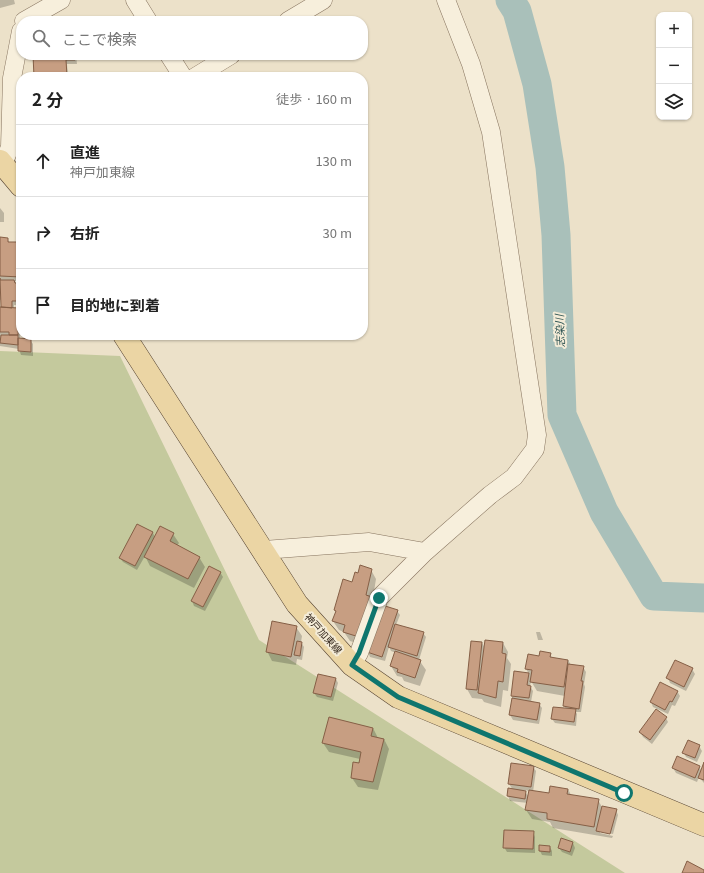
<!DOCTYPE html>
<html lang="ja">
<meta charset="utf-8">
<style>
body{margin:0;font-family:Georgia,"Noto Sans JP",serif;background:#f2f2f2;color:#222}
.controls{position:absolute;right:12px;top:12px;display:grid;overflow:hidden;border-radius:8px;box-shadow:0 1px 3px #0004}
.controls button{width:36px;height:36px;display:grid;place-items:center;padding:0;border:0;border-bottom:1px solid #e0e0e0;background:#fff;color:#222;font:20px sans-serif}
.stop{position:absolute;width:12px;height:12px;margin:-9px;border:3px solid #0f766e;border-radius:50%;background:#fff}
.stop.end{background:#0f766e;border-color:#fff;box-shadow:0 1px 4px #0008}
.list{margin:0;padding:0;list-style:none}
h2{display:flex;justify-content:space-between;align-items:center;height:52px;margin:0;padding:0 16px;font-size:17px}
h2 small{font-size:13px;font-weight:400;color:#767676}
.list li{display:grid;grid-template-columns:26px 1fr auto;gap:12px;align-items:center;box-sizing:border-box;height:72px;padding:0 16px;border-top:1px solid #e0e0e0}
.list b{display:block;font-size:15px;white-space:nowrap}
.list p{margin:0;font-size:13px;white-space:nowrap;color:#767676}
.list em{font-size:13px;font-style:normal;color:#767676}
.icon{flex:none;width:22px;height:22px;fill:none;stroke:currentColor;stroke-width:2;stroke-linecap:round;stroke-linejoin:round}
.map{position:relative;flex:none;width:704px;height:873px;overflow:hidden}
.search{position:absolute;background:#fff;box-shadow:0 1px 3px #0004;left:16px;top:16px;width:352px;height:44px;display:flex;align-items:center;gap:10px;box-sizing:border-box;padding:0 14px;border-radius:16px;color:#767676;font-size:15px}
.panel{position:absolute;background:#fff;box-shadow:0 1px 3px #0004;left:16px;top:72px;width:352px;height:268px;border-radius:16px}
.map>svg:first-child{display:block}
</style>
<div class="map">
<svg width="704" height="873" viewBox="0 0 704 873">
<rect width="100%" height="100%" fill="#ece1c9"/>
<!-- green -->
<path fill="#c4c99d" d="M0,351L120,356L259,640L625,873H0Z"/>
<!-- shadow -->
<path fill="#0003" fill-rule="evenodd" d="M0,0H14L15,4L0,8Z
M34,55H76L77,64H67L68,77H35Z
M0,208L4,213V222H0Z
M0,238L7,239L10,243H21V281H14L15,284H21V305H14V309H18L21,313L20,340H30L33,344V356L21,355L19,349L0,346V308H2V300H0Z
M138,525L153,533L155,537L173,534L179,543L177,546L199,557L205,567L194,588L150,566L145,556L137,570L123,562L120,558Z
M371,570L376,579L365,646L350,641L344,632L339,630L333,621L336,613L335,610L358,574Z
M220,572L223,577L205,611L194,606L192,601Z
M397,611L400,615L396,625L423,633L426,637L419,660L426,670L420,686L404,681L402,677L397,676L391,666L396,653L391,651L389,647L385,661L370,657L368,652Z
M296,627L302,636L301,642L304,647L302,660L297,659L296,665L272,661L267,651Z
M536,632H540L543,640H538Z
M482,643L485,648L503,643L508,652L507,658L511,664L508,691L503,690L501,707L484,702L482,699L472,698L467,689Z
M550,654L552,658L568,660L571,665L583,667L586,672L584,684L585,687L581,712H576L577,714L576,726L555,723L552,719L566,709L564,706L565,696L537,691L531,681L530,686L533,691L531,702L539,704L542,708L539,724L513,720L510,715L515,672L529,674L526,669L540,657Z
M692,669L695,674L686,691L670,683L668,678Z
M336,679L338,683L333,701L317,697L314,693Z
M677,691L680,696L675,706L672,705L668,714L653,707L651,702Z
M666,718L668,722L652,744L643,737L640,732Z
M373,728L378,738L384,739L389,749L378,790L358,787L352,778L360,759L329,752L323,743Z
M699,746L702,751L697,762L686,757L684,753Z
M704,765V783L699,777L697,782L676,773L673,768L699,767L702,771Z
M533,767L536,771L533,792L550,795L568,789L571,795L598,800L602,807L616,810L618,815L613,834L600,831V833L613,836L612,838L553,828L550,822L532,819L526,810L528,803L510,801L508,796L509,789L513,790L509,784ZM524,790L530,791L529,797L525,792Z
M533,832L535,837V853L507,852L504,847Z
M562,840L573,843L575,848L572,856L562,852L559,848Z
M550,847L552,851V856L542,855L540,851Z"/>
<g fill="none" stroke-linecap="round" stroke-linejoin="round">
<!-- river -->
<path stroke="#a9c0ba" stroke-width="29" d="M510,0L517,11L537,84L550,167L556,235L562,415L604,512L654,596L704,598"/>
</g>
<!-- building -->
<path fill="#c79e82" stroke="#855f46" d="M33,55H74L75,60H66L67,76L34,77Z
M0,237L8,238V242H21V277L0,276Z
M0,278V280H14L15,283H21V301H12V308L1,307Z
M0,307L19,308L18,335H9V332H0Z
M1,335H18V345L0,343Z
M18,338L31,339V352L18,351Z
M137,524L153,532L135,566L119,558Z
M160,526L174,533L170,541L200,557L188,579L144,557Z
M360,565L372,569L366,595L372,597L359,637L343,632L345,625L332,621L336,611L334,610L343,579L352,582L355,572L358,573Z
M209,566L221,572L203,607L191,601Z
M382,605L398,610L382,657L367,652Z
M272,621L297,626L291,657L266,652Z
M395,624L424,632L417,656L388,647Z
M485,640L503,642L502,653L506,654L503,682L498,681L496,698L478,693Z
M297,641L302,642L300,656L294,655Z
M471,641L482,642L477,690L466,689Z
M395,651L421,660L415,678L397,672L398,669L390,666Z
M540,651L551,653L550,657L568,660L564,687L530,682L532,670L525,669L528,654L539,656Z
M675,660L693,668L684,687L666,678Z
M568,664L584,666L581,681H583L579,709L563,706Z
M514,671L529,673L527,685L531,686L529,698L511,696Z
M318,674L336,678L331,697L313,693Z
M660,682L678,691L672,702L670,701L665,710L650,702Z
M512,698L540,703L537,720L509,715Z
M553,707L576,709L574,722L551,719Z
M656,709L667,717L650,740L639,732Z
M329,717L373,728L371,736L384,739L373,782L351,778L353,762L359,763L361,752L322,743Z
M688,740L700,745L695,758L682,753Z
M677,756L700,766L695,778L672,768Z
M704,762V780L698,778Z
M511,763L534,766L531,787L508,784Z
M550,786L568,789L567,794L599,799L594,827L547,819V813L525,810L529,790L549,793Z
M508,788L526,791L525,799L507,796Z
M602,806L617,809L610,834L596,831Z
M504,830L534,831L533,849L503,848Z
M561,838L573,842L570,852L558,848Z
M539,845L550,846V852L539,851Z
M687,861L704,870V873H682Z"/>
<g fill="none" stroke-linecap="round" stroke-linejoin="round">
<!-- minor casing -->
<g stroke="#87745f" stroke-width="19">
<path id="minor" d="M135,0L148,21
M24,21L61,0
M288,21L323,0
M169,55L183,77
M195,77L231,55
M3,164L10,147L12,78L21,31
M264,550L369,542L425,552
M352,665L359,653L379,598L425,552L490,495L514,477L535,449L537,435L491,132L471,64L446,0"/>
</g>
<!-- primary casing -->
<g stroke="#554332" stroke-width="23">
<path id="primary" d="M0,161L21,186
M124,335L297,604L352,665L398,697L704,825"/>
</g>
<!-- minor -->
<use href="#minor" stroke="#f7efdc" stroke-width="18"/>
<!-- primary -->
<use href="#primary" stroke="#ebd5a4" stroke-width="22"/>
</g>
<g fill="none" stroke-linecap="round" stroke-linejoin="round">
<!-- route -->
<path stroke="#0f766e" stroke-width="5" d="M379,598L359,653L352,665L398,697L624,793"/>
</g>
<g text-anchor="middle" dominant-baseline="central" stroke-width="4" stroke-linejoin="round" paint-order="stroke">
<!-- street labels -->
<g font-size="10" fill="#392c21" stroke="#f4ecd8">
<text transform="translate(324 633) rotate(48)">神戸加東線</text>
</g>
<!-- water labels -->
<g font-size="11" font-style="italic" fill="#325755" stroke="#f4ecd8">
<text transform="translate(559 331) rotate(-92)">志染川</text>
</g>
</g>
</svg>
<div class="controls">
<button>+</button>
<button>−</button>
<button><svg class="icon" aria-label="layers" viewBox="0 0 24 24"><path d="M12 4l9 5-9 5-9-5zM3 14l9 5 9-5"/></svg></button>
</div>
<div class="stop" style="left:624px;top:793px"></div>
<div class="stop end" style="left:379px;top:598px"></div>
<div class="search"><svg class="icon" aria-label="search" viewBox="0 0 24 24"><circle cx="10" cy="10" r="6"/><path d="M15 15l6 6"/></svg>ここで検索</div>
<section class="panel">
<h2>2 分<small>徒歩 · 160 m</small></h2>
<ul class="list">
<li><svg class="icon" aria-label="ahead" viewBox="0 0 24 24"><path d="M12 20V5M6 11l6-6 6 6"/></svg><div><b>直進</b><p>神戸加東線</p></div><em>130 m</em></li>
<li><svg class="icon" aria-label="right" viewBox="0 0 24 24"><path d="M7 20v-9h11M14 6l5 5-5 5"/></svg><div><b>右折</b></div><em>30 m</em></li>
<li><svg class="icon" aria-label="arrive" viewBox="0 0 24 24"><path d="M6 21V4h12l-3 4 3 4H6"/></svg><div><b>目的地に到着</b></div></li>
</ul>
</section>
</div>
